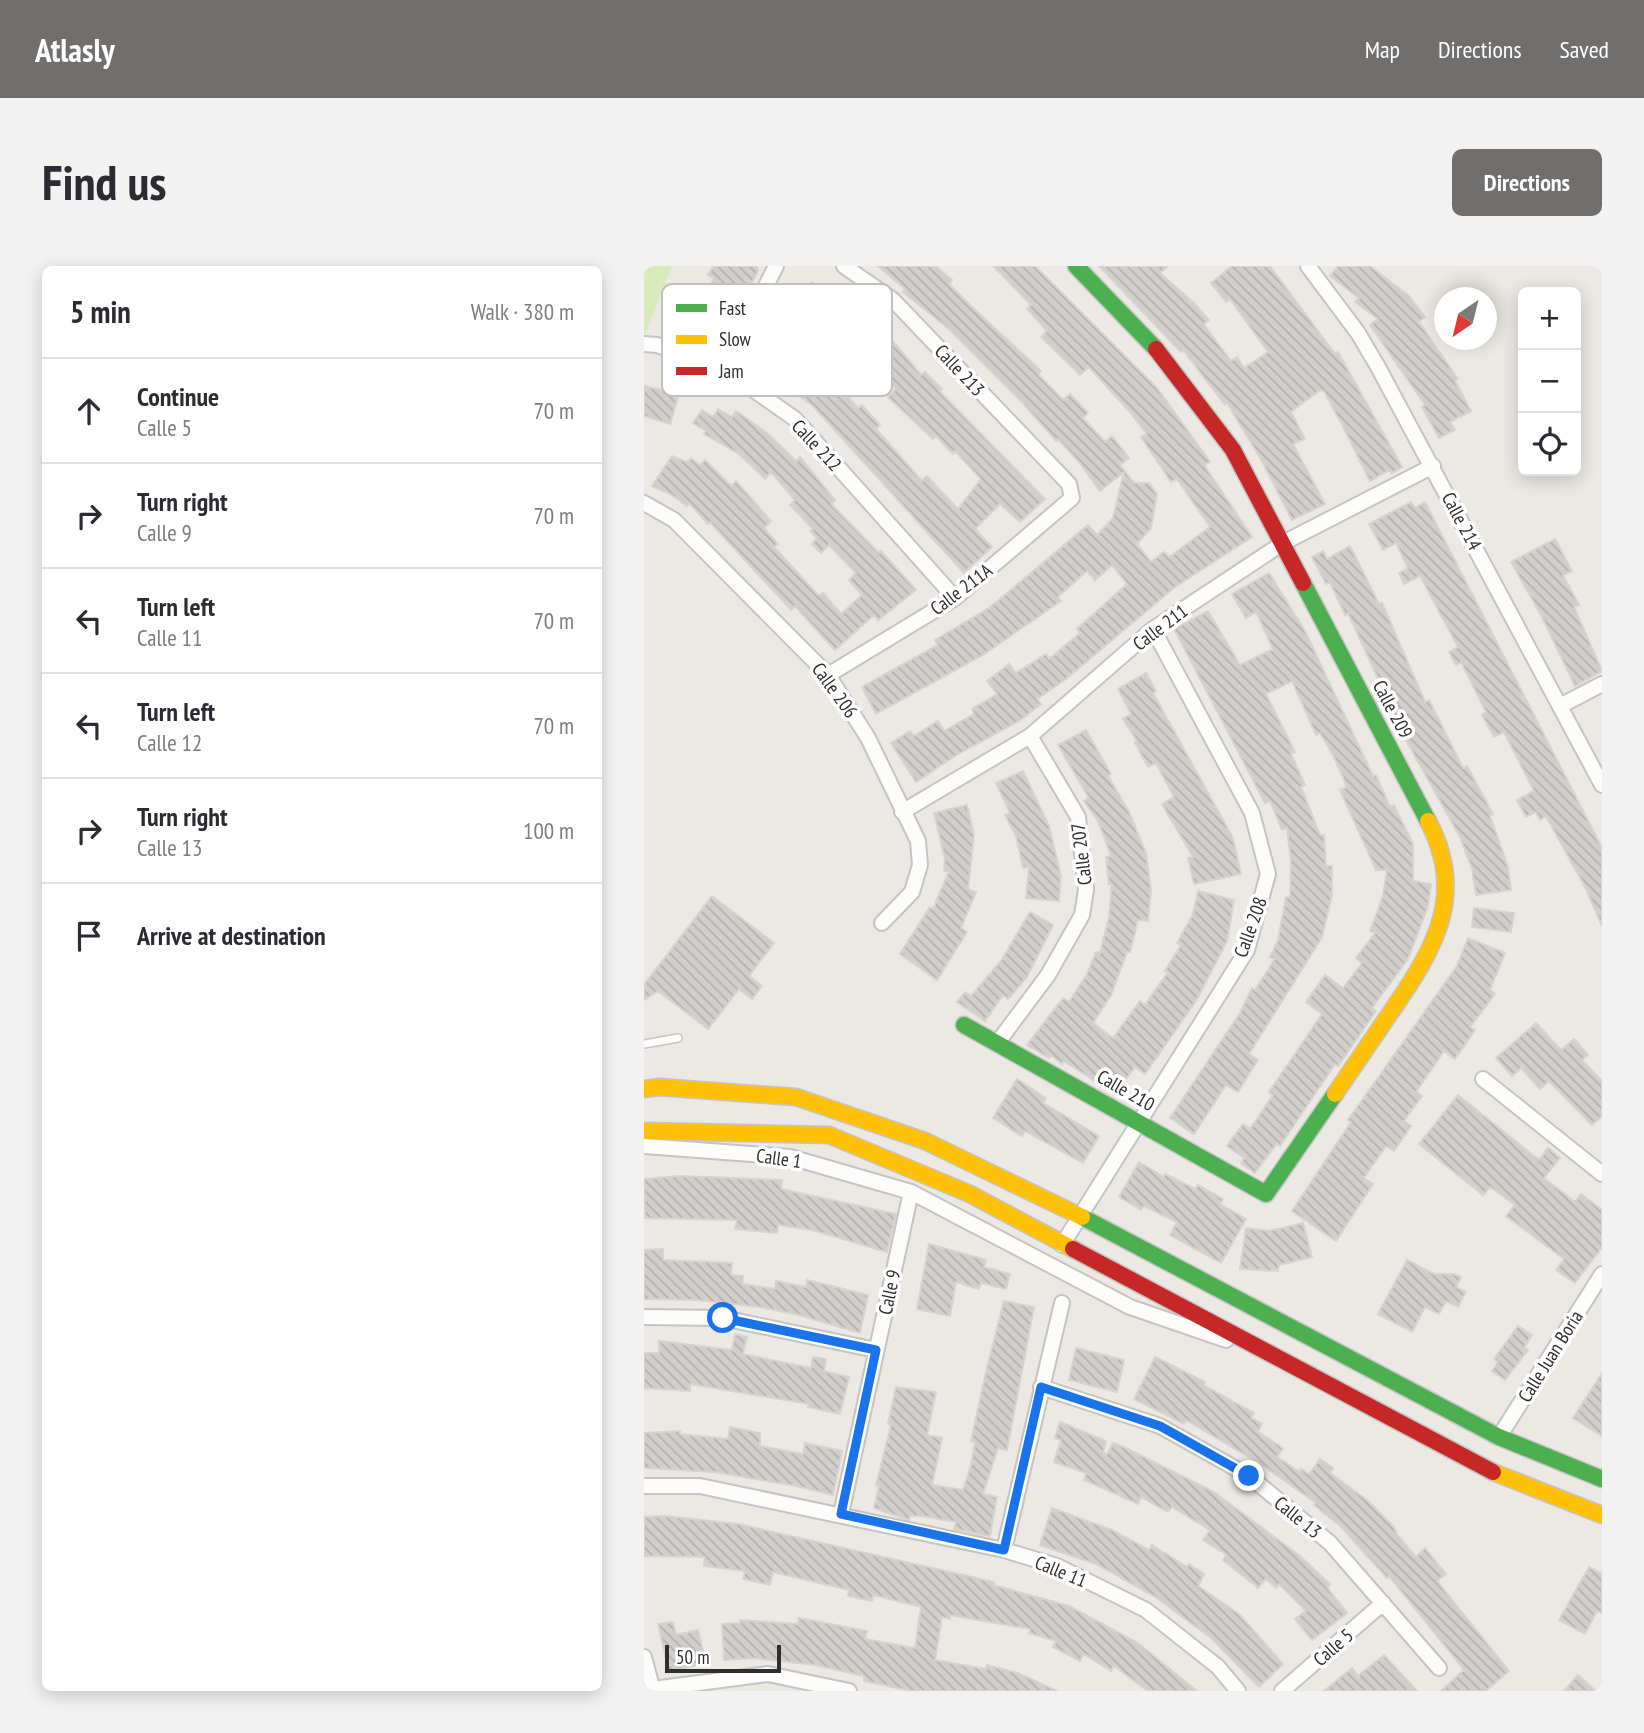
<!DOCTYPE html>
<meta charset="utf-8">
<style>
body{margin:0;font-family:"PT Sans Narrow",sans-serif;background:#f2f2f3;color:#2b2b33}
.controls{position:absolute;right:21px;top:21px;display:grid;overflow:hidden;border-radius:10px;box-shadow:0 4px 18px #0003}
.controls button{width:63px;height:63px;display:grid;place-items:center;padding:0;border:0;border-bottom:2px solid #e1e1e2;background:#fff;color:#2b2b33;font:35px sans-serif}
.compass{position:absolute;left:790px;top:21px;width:63px;height:63px;border-radius:50%;background:#fff;box-shadow:0 4px 18px #0003;rotate:215deg}
.scale{position:absolute;left:21px;bottom:18px;width:116px;box-sizing:border-box;padding-left:7px;border:4px solid #2e2e2e;border-top:0;font-size:19px;line-height:24px;white-space:nowrap;color:#2e2e2e;-webkit-text-stroke:5px #fff;paint-order:stroke}
.stop{position:absolute;width:21px;height:21px;margin:-16px;border:5px solid #1a73e8;border-radius:50%;background:#fff}
.stop.end{background:#1a73e8;border-color:#fff;box-shadow:0 2px 7px #0008}
.list{margin:0;padding:0;list-style:none}
h2{display:flex;justify-content:space-between;align-items:center;height:91px;margin:0;padding:0 28px;font-size:30px}
h2 small{font-size:23px;font-weight:400;color:#7c7c81}
.list li{display:grid;grid-template-columns:46px 1fr auto;gap:21px;align-items:center;box-sizing:border-box;height:105px;padding:0 28px;border-top:2px solid #e1e1e2}
.list b{display:block;font-size:26px;white-space:nowrap}
.list p{margin:0;font-size:23px;white-space:nowrap;color:#7c7c81}
.list em{font-size:23px;font-style:normal;color:#7c7c81}
.icon{flex:none;width:38px;height:38px;fill:none;stroke:currentColor;stroke-width:2;stroke-linecap:round;stroke-linejoin:round}
.map{position:relative;flex:none;width:958px;height:1425px;overflow:hidden;border-radius:10px}
header{display:flex;align-items:center;gap:42px;box-sizing:border-box;height:98px;padding:0 35px;background:#706f6e;color:#fff}
header strong{font-size:33px}
nav{display:flex;gap:38px;margin-inline-start:auto;font-size:24px}
.intro{display:flex;align-items:center;justify-content:space-between;box-sizing:border-box;height:168px;padding:0 42px}
h1{margin:0;font-size:49px}
.button{padding:18px 32px;border-radius:10px;background:#706f6e;color:#fff;font-size:24px;font-weight:700}
main{display:flex;gap:42px;padding:0 42px}
aside{flex:1;background:#fff;border-radius:10px;box-shadow:0 4px 18px #0003}
.map>svg:first-child{display:block}
</style>
<header>
<strong>Atlasly</strong>
<nav><a>Map</a><a>Directions</a><a>Saved</a></nav>
</header>
<div class="intro"><h1>Find us</h1><a class="button">Directions</a></div>
<main>
<aside>
<h2>5 min<small>Walk · 380 m</small></h2>
<ul class="list">
<li><svg class="icon" aria-label="ahead" viewBox="0 0 24 24"><path d="M12 20V5M6 11l6-6 6 6"/></svg><div><b>Continue</b><p>Calle 5</p></div><em>70 m</em></li>
<li><svg class="icon" aria-label="right" viewBox="0 0 24 24"><path d="M7 20v-9h11M14 6l5 5-5 5"/></svg><div><b>Turn right</b><p>Calle 9</p></div><em>70 m</em></li>
<li><svg class="icon" aria-label="left" viewBox="0 0 24 24"><path d="M17 20v-9H6M10 6l-5 5 5 5"/></svg><div><b>Turn left</b><p>Calle 11</p></div><em>70 m</em></li>
<li><svg class="icon" aria-label="left" viewBox="0 0 24 24"><path d="M17 20v-9H6M10 6l-5 5 5 5"/></svg><div><b>Turn left</b><p>Calle 12</p></div><em>70 m</em></li>
<li><svg class="icon" aria-label="right" viewBox="0 0 24 24"><path d="M7 20v-9h11M14 6l5 5-5 5"/></svg><div><b>Turn right</b><p>Calle 13</p></div><em>100 m</em></li>
<li><svg class="icon" aria-label="arrive" viewBox="0 0 24 24"><path d="M6 21V4h12l-3 4 3 4H6"/></svg><div><b>Arrive at destination</b></div></li>
</ul>
</aside>
<div class="map">
<svg width="958" height="1425" viewBox="0 0 958 1425">
<defs>
<pattern id="building-back-hatch" width="6" height="6" patternUnits="userSpaceOnUse" patternTransform="scale(1.75)"><rect width="6" height="6" fill="#d1cecb"/><path d="M-1 5l2 2M0 0l6 6M5-1l2 2" fill="none" stroke="#b4b1af"/></pattern>
</defs>
<rect width="100%" height="100%" fill="#ece8e4"/>
<!-- pitch -->
<path fill="#d9eabb" d="M0,0H28L1,69H0Z"/>
<!-- building -->
<path fill="url(#building-back-hatch)" stroke="#d7d4d0" stroke-width="2" d="M69,0H113L114,5L70,89L37,77L70,12L64,9Z
M234,0H291L308,14L305,18L327,40L397,105L394,108L419,134L426,128L444,147L439,152L461,176L468,170L485,192L476,199L490,217H505L513,228L507,262L493,278L507,296L520,286L525,291L566,261L533,213L527,216L497,171L503,168L484,144L445,101L436,109L397,71L403,65L383,43L387,39L349,0H391L513,122L566,196L560,199L608,271L531,321L422,413L393,433L397,438L375,455L314,488L272,516L247,477L266,465L270,470L294,455L300,465L330,448L328,443L353,428L343,415L365,398L372,407L402,388L405,393L436,367L433,363L483,318L468,299L451,314L443,305L414,331L417,335L339,389L232,448L218,421L294,379L291,374L345,342L444,259L453,269L469,252L480,206L456,225L435,196L414,173L412,175L377,135L305,63L259,26L261,23Z
M455,0H524L516,7L551,38L565,54L560,58L563,63L587,95L593,91L600,102L624,86L586,33L582,36L567,17L588,0H626L691,88L694,86L758,201L748,207L745,204L726,215L698,159L680,125L676,124L647,146L661,173L649,178L681,238L648,254L618,195L583,137L581,139L539,84L537,86Z
M694,0H726L765,30L781,51L775,56L814,113L811,115L827,145L806,156L811,164L795,172L778,141L781,139L726,59L734,53L711,36L715,32L686,10Z
M168,16L221,54L223,51L247,73L277,109L281,106L298,123L295,125L401,233L376,256L356,238L331,263L348,281L320,307L169,140L119,104L138,78L162,95L164,91L187,107L185,110L214,142L218,139L236,159L232,163L278,215L283,210L314,243L337,213L311,185L309,188L292,170L289,173L244,131L252,123L228,95L222,101L173,58L168,65L145,49Z
M0,120L35,128L26,158L0,150Z
M74,143L88,151L92,145L123,167L152,195L156,191L191,234L187,238L235,287L237,285L272,324L234,354L230,349L191,384L151,340L147,344L66,256L64,258L45,237L43,240L28,229L8,220L28,190L43,196L47,192L56,199L61,194L87,220L92,215L127,255L120,262L134,278L130,281L175,330L179,327L197,348L218,329L205,314L212,307L185,279L177,287L168,278L173,272L166,265L169,263L146,239L151,234L127,206L121,213L95,188L60,168L62,165L49,157L58,144L69,151Z
M767,236L771,242L781,236L958,582V660L942,623L902,550L896,554L892,546L882,551L873,534L890,525L860,466L850,471L838,449L842,446L817,396L812,399L805,386L814,381L776,310L760,318L755,307L764,302L752,277L739,284L725,258Z
M911,273L928,305L919,309L935,339L930,341L958,405L931,420L898,351L867,296Z
M706,280L735,338L738,337L781,436L785,434L819,502L823,500L849,548L846,550L864,601L867,624L832,629L828,603L816,571L763,476L704,347L701,349L686,316L682,318L668,291L679,285L683,293Z
M625,307L661,365L729,510L732,509L746,541L750,539L769,578V615L787,618L784,640L764,693L728,742L732,745L694,800L691,798L636,880L633,877L611,907L597,898L600,892L583,880L599,858L606,863L629,829L625,826L678,748L662,736L681,709L699,722L718,697L712,692L731,667L726,665L739,630L743,604H732L696,524L703,521L690,491L676,467L672,469L648,415L622,428L651,486L647,488L661,519L657,521L676,569H680L682,600H688V629L678,671L605,788L614,794L594,826L582,819L550,868L526,852L596,747L608,722L611,724L631,693L626,691L634,674L642,631L646,632L647,596L643,562L638,564L626,535L621,537L530,363L564,345L596,399L629,383L612,346L602,352L588,328Z
M502,407L512,425L509,427L589,572L597,608L550,618L544,592L549,591L518,538L530,531L512,497L504,501L491,477L493,475L479,453L487,448L474,423Z
M442,464L467,508L464,510L485,546L502,587L507,625L504,655L494,654L486,686H483L467,729L449,757L469,772L496,735L501,739L524,706L521,705L537,679L533,677L549,648L554,625L590,634L583,675L552,735L501,808L491,801L471,828L420,795L418,798L407,789L405,792L383,779L419,732L425,736L443,708L452,686L456,687L465,651L468,618H465L462,591L467,590L454,555L440,535L445,532L414,479Z
M379,505L405,560L417,610L415,635L382,632L385,601L379,602L372,570L361,549L366,547L352,517Z
M323,539L330,569L324,623L332,626L317,662L323,666L293,714L256,688L286,641L289,643L305,605H300L301,593L290,547Z
M68,630L130,677L105,710L118,720L108,733L95,723L64,763L14,725L0,734V719Z
M830,642L870,647L867,666L828,661Z
M386,646L409,659L383,711L364,733L359,729L341,755L313,736L321,726L327,730L357,695Z
M824,672L861,687L846,724L851,728L826,761L831,764L811,793L800,785L772,826L778,830L760,855L767,860L750,885L742,880L720,912L729,918L692,975L648,945L707,856L704,854L813,700Z
M892,757L917,784L930,773L944,789L938,794L958,815V850L948,859L905,815L896,823L877,802L868,810L852,792Z
M373,813L402,832L399,837L455,870L439,897L381,865L378,870L349,852Z
M814,829L895,894L904,882L916,892L900,912L931,936L937,928L958,944V981L931,1017L912,1004L920,993L862,950L871,939L846,921L839,929L775,878Z
M495,896L520,911L521,908L551,923L554,919L579,933L576,938L602,953L577,997L526,969L533,956L500,940L497,944L475,931Z
M35,910L138,914L137,923L252,948L243,986L168,964L134,959L133,967L91,963L93,954L1,952L0,913Z
M659,957L668,991L635,999L634,1005L596,1003L602,962L625,965Z
M285,978L342,994L340,1001L366,1008L362,1023L337,1017L335,1023L312,1016L306,1050L273,1043Z
M19,983V994L88,997L87,1009L99,1010L98,1018L131,1023L132,1015L162,1021L163,1014L224,1029L216,1067L155,1049L116,1041L52,1034L0,1033V984Z
M763,994L790,1008H810L817,1011L812,1021L822,1026L814,1041L802,1035L795,1048L781,1041L768,1066L734,1048Z
M360,1035L390,1041L363,1184L354,1182L339,1228L353,1231L346,1270L310,1263L312,1256L277,1250H266L265,1254L230,1242L235,1220L232,1219L247,1159L244,1158L252,1121L292,1126L283,1169L298,1172L288,1219L319,1224L327,1199L331,1176L327,1175L343,1101Z
M874,1060L888,1069L880,1082L884,1084L861,1114L848,1105L854,1096L850,1093Z
M91,1068L103,1071L99,1088L167,1102L169,1091L182,1093L180,1105L205,1111L196,1148L164,1141L165,1138L46,1118V1125L0,1122V1087H15V1075L88,1084Z
M432,1082L480,1094L473,1126L425,1114Z
M511,1091L561,1116L559,1119L610,1147L607,1152L618,1158L614,1166L639,1182L633,1191L656,1206L657,1203L665,1208L676,1193L689,1202L686,1207L723,1234L750,1261L754,1270L772,1291L781,1282L802,1308L793,1315L865,1405L842,1425H797L820,1404L745,1310L743,1312L696,1260L670,1239L672,1237L618,1199L542,1154L540,1158L490,1133Z
M958,1107V1170L929,1152Z
M416,1156L462,1175L459,1187L463,1188L469,1177L480,1181L570,1226L656,1290L686,1318L683,1321L703,1347L668,1374L651,1353L662,1345L635,1318L632,1322L622,1313L614,1322L579,1294L583,1289L559,1274L566,1264L528,1241L524,1246L497,1231L494,1238L440,1214L442,1208L439,1206L410,1196L417,1174L411,1172Z
M86,1161L116,1167V1180L159,1188L161,1177L198,1185L189,1229L152,1220L70,1206L0,1202V1167L36,1165V1168L84,1173Z
M408,1242L468,1264L505,1284L508,1279L543,1301L545,1298L560,1308L554,1320L595,1348L639,1398L615,1421L567,1372L510,1330L452,1298L396,1279Z
M21,1250L94,1258L350,1316L349,1319L425,1340L494,1377L553,1425H504L470,1400L467,1405L440,1388L436,1395L409,1381L412,1375L385,1367L386,1363L306,1349V1353L298,1351L291,1394L342,1403L343,1399L374,1407L413,1425H267L220,1415V1410L171,1399L110,1392L80,1394L78,1358L96,1357V1354L154,1358L155,1352L223,1365L221,1373L271,1382L277,1341L229,1329L228,1335L204,1330L205,1324L129,1306L126,1319L99,1313L101,1305L60,1300L61,1291L0,1290V1251Z
M945,1301L958,1308V1347L953,1345L941,1368L915,1354Z
M29,1356L32,1369L54,1364L62,1397L25,1406L14,1358Z
M740,1389L773,1425H680L708,1402L714,1410Z
M934,1409L952,1425H920Z"/>
<g fill="none" stroke-linecap="round" stroke-linejoin="round">
<!-- lane casing -->
<g stroke="#c5c4c5" stroke-width="10">
<path id="lane" d="M0,778L34,772"/>
</g>
<!-- street casing -->
<g stroke="#c5c4c5" stroke-width="18">
<path id="street" d="M664,0L714,67L734,101L958,519
M0,78L13,79L80,103L151,153L311,332
M80,103L132,0
M0,237L30,254L184,409L224,472L274,575L276,599L268,626L238,657
M184,409L311,332L428,232L425,218L249,34L200,0
M916,440L958,418
M258,546L386,470L509,363L639,277L789,200
M354,776L404,709L438,649L442,624L434,551L386,470
M839,813L958,908
M0,880L146,891L267,926L486,1041L582,1074
M418,979L603,684L624,608L608,547L509,363
M0,1051L79,1052L232,1084
M397,1121L516,1160L605,1210L686,1277L795,1402
M855,1171L958,1008
M0,1220H56L360,1284L413,1300L502,1344L574,1401L594,1425
M197,1248L267,926
M360,1284L418,1037
M0,1391L9,1425
M9,1423L124,1408L205,1425
M638,1425L739,1337"/>
</g>
<!-- fast casing -->
<g stroke="#c5c4c5" stroke-width="19">
<path id="fast" d="M432,0L512,83
M659,317L784,555
M320,759L622,928L691,828
M438,951L855,1171L958,1213"/>
</g>
<!-- slow casing -->
<g stroke="#c5c4c5" stroke-width="19">
<path id="slow" d="M0,823L15,821L152,831L281,875L438,951
M691,828C710,800 729,772 749,743C791,682 823,628 784,555
M0,865L185,869L326,928L429,983
M849,1206L958,1249"/>
</g>
<!-- jam casing -->
<g stroke="#c5c4c5" stroke-width="19">
<path id="jam" d="M512,83L589,184L659,317
M429,983L849,1206"/>
</g>
<!-- lane -->
<use href="#lane" stroke="#fcfcfb" stroke-width="7"/>
<!-- street -->
<use href="#street" stroke="#fcfcfb" stroke-width="14"/>
<!-- fast -->
<use href="#fast" stroke="#4caf50" stroke-width="16"/>
<!-- slow -->
<use href="#slow" stroke="#ffc107" stroke-width="16"/>
<!-- jam -->
<use href="#jam" stroke="#c62828" stroke-width="16"/>
</g>
<g fill="none" stroke-linecap="round" stroke-linejoin="round">
<!-- route -->
<path stroke="#1a73e8" stroke-width="9" d="M79,1052L232,1084L197,1248L360,1284L397,1121L516,1160L605,1210"/>
</g>
<g text-anchor="middle" dominant-baseline="central" stroke-width="7" stroke-linejoin="round" paint-order="stroke">
<!-- street labels -->
<g font-size="19" fill="#2e2e2e" stroke="#fff">
<text transform="translate(316 104) rotate(47)">Calle 213</text>
<text transform="translate(173 179) rotate(47)">Calle 212</text>
<text transform="translate(818 255) rotate(62)">Calle 214</text>
<text transform="translate(317 323) rotate(-37)">Calle 211A</text>
<text transform="translate(516 361) rotate(-37)">Calle 211</text>
<text transform="translate(191 424) rotate(54)">Calle 206</text>
<text transform="translate(749 443) rotate(62)">Calle 209</text>
<text transform="translate(437 588) rotate(-97)">Calle 207</text>
<text transform="translate(606 661) rotate(-70)">Calle 208</text>
<text transform="translate(482 824) rotate(30)">Calle 210</text>
<text transform="translate(135 892) rotate(8)">Calle 1</text>
<text transform="translate(245 1026) rotate(-78)">Calle 9</text>
<text transform="translate(906 1090) rotate(-58)">Calle Juan Boria</text>
<text transform="translate(654 1251) rotate(39)">Calle 13</text>
<text transform="translate(417 1305) rotate(22)">Calle 11</text>
<text transform="translate(689 1381) rotate(-41)">Calle 5</text>
</g>
</g>
<!-- legend -->
<rect x="18" y="18" width="230" height="112" rx="10" fill="#fff" stroke="#c0c0c0" stroke-width="2"/>
<rect x="32" y="38" width="31" height="8" fill="#4caf50"/>
<rect x="32" y="69" width="31" height="9" fill="#ffc107"/>
<rect x="32" y="101" width="31" height="8" fill="#c62828"/>
<g font-size="19" fill="#2e2e2e">
<text x="75" y="49">Fast</text>
<text x="75" y="80">Slow</text>
<text x="75" y="112">Jam</text>
</g>
</svg>
<div class="controls">
<button>+</button>
<button>−</button>
<button><svg class="icon" aria-label="locate" viewBox="0 0 24 24"><circle cx="12" cy="12" r="6"/><path d="M12 2v4M12 18v4M2 12h4M18 12h4"/></svg></button>
</div>
<svg class="compass" viewBox="-18 -18 36 36"><path d="M0-13l5 13h-10z" fill="#e53935"/><path d="M0 13l5-13h-10z" fill="#7c7c81"/></svg>
<div class="scale">50 m</div>
<div class="stop" style="left:79px;top:1052px"></div>
<div class="stop end" style="left:605px;top:1210px"></div>
</div>
</main>
